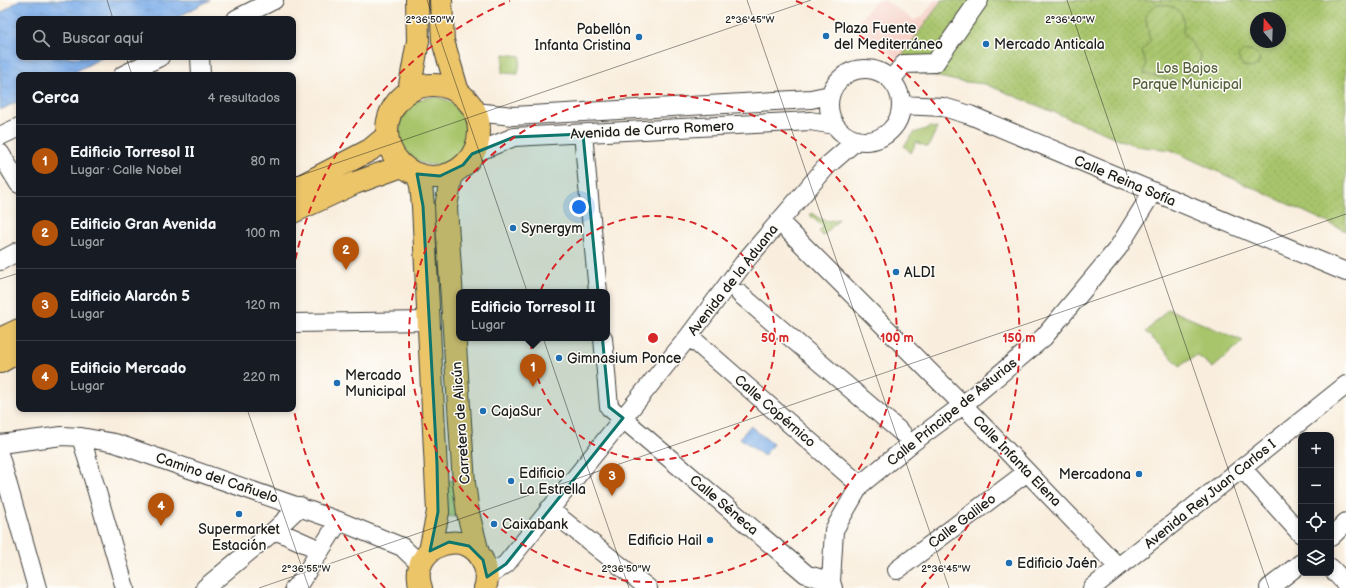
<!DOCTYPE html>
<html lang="es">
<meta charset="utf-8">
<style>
body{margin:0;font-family:"Balsamiq Sans",sans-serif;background:#242831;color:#f1f3f6}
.controls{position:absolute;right:12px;bottom:12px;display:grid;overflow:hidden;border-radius:8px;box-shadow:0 2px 6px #0003}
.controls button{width:36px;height:36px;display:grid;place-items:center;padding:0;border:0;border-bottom:1px solid #363941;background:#171b24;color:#f1f3f6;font:20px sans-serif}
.compass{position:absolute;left:1250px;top:12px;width:36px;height:36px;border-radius:50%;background:#171b24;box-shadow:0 2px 6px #0003;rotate:341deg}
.you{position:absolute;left:579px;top:207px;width:14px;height:14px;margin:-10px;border:3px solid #fff;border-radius:50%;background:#1a73e8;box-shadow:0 0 0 6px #1a73e833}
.badge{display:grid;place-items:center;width:26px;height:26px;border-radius:50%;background:#b45309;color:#fff;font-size:13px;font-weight:700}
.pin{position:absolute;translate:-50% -33px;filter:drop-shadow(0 1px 2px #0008)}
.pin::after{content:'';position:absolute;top:21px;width:14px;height:12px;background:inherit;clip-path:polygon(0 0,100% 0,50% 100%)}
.popup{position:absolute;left:456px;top:289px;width:154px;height:52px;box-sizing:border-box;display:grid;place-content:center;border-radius:8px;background:#171b24;filter:drop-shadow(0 1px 3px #0005);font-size:13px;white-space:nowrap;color:#9ea1a6}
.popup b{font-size:15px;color:#f1f3f6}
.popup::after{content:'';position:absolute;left:50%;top:100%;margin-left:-8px;border:8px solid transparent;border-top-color:#171b24}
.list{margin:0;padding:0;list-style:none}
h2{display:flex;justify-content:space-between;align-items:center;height:52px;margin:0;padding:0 16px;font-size:17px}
h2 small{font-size:13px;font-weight:400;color:#9ea1a6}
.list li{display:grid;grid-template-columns:26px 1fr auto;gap:12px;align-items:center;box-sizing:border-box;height:72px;padding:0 16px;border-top:1px solid #363941}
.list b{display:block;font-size:15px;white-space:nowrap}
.list p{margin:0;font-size:13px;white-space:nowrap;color:#9ea1a6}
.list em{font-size:13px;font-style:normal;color:#9ea1a6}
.icon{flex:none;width:22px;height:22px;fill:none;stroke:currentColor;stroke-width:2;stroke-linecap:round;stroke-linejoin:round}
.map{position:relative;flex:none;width:1346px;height:588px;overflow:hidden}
.search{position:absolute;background:#171b24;box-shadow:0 2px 6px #0003;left:16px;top:16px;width:280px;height:44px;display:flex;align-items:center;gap:10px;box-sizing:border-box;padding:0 14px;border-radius:8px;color:#9ea1a6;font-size:15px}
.panel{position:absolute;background:#171b24;box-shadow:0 2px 6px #0003;left:16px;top:72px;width:280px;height:340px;border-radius:8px}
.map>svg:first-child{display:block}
</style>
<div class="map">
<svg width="1346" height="588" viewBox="0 0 1346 588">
<defs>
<pattern id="park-dots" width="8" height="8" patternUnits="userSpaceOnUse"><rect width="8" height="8" fill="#a8c56c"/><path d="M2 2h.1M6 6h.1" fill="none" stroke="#90a95d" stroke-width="1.8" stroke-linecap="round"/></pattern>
<pattern id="garden-furrows" width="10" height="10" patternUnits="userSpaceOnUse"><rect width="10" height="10" fill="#a8c56c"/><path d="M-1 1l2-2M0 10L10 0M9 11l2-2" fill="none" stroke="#90a95d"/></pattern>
<pattern id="water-ripples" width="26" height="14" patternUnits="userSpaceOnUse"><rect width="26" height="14" fill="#7eaee9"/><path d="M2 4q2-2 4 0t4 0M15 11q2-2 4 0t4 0" fill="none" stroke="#668dbc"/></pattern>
</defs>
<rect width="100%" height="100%" fill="#fdfcf7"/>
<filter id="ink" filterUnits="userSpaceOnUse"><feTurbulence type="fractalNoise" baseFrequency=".025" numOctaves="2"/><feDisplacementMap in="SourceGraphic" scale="8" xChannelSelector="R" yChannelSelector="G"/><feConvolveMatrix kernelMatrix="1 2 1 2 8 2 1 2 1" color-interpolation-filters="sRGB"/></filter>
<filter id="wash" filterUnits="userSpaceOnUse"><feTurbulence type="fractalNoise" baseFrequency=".012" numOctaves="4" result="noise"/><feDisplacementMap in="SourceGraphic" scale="16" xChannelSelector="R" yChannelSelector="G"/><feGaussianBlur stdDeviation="0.9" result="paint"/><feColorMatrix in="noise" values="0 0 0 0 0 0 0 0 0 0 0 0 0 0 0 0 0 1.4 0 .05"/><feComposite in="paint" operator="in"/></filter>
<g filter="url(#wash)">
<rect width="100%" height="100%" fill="#f9eede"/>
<!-- built -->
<path fill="#f7d1c8" d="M877,0H884L914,20L922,17L935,0H1095L904,64L854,26Z"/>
<!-- grass -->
<path fill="#a8c56c" stroke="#627044" d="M504,54L521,56L518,74L502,73Z
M399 131a34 34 0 1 1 68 0a34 34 0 1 1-68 0Z
M931,127L937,128L928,147L916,142L911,153L904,146L914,133Z
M812,213C821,221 827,222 839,219L823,236L819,232L823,227L810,215Z
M1168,309L1243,341L1213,368L1197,355L1180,366L1146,332Z
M455,480L459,517L446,516L445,481Z"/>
<!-- park -->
<path fill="url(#park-dots)" stroke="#627044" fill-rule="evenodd" d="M942,0H1346V231L1171,150L1136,146L985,84L957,81L894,67ZM1256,18H1280V42H1256Z"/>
<!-- garden -->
<path fill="url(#garden-furrows)" stroke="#627044" d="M1157,4C1177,7 1186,9 1183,33L1200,54V63L1183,82L1144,74L1146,65L1142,51L1150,41L1145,15Z
M1249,50L1253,51L1260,58L1258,65L1250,68L1243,66L1238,57L1244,51Z"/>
<!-- water -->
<path fill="url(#water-ripples)" stroke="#4d6582" d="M19,0H210L174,19H19V57H103L69,75H19V101L0,110V14Z
M750,426L773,444L764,456L740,438Z"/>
</g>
<g filter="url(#ink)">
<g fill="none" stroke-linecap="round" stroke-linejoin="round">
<!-- minor casing -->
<g stroke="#3d3c39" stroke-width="20">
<path id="minor" d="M236,19L274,0
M200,57L201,75
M829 105a36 36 0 1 1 72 0a36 36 0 1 1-72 0Z
M123,75L160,57
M891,80L904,64L935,63L979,0
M901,105L943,107L970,115L1346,272
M475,112L513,116L811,99L830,95
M583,134L598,292
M0,136L19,127
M0,153L19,184
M472,154L514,137L810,121L835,125
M779,221L963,405L1118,567
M0,261L19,251
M740,294L902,433
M293,323L429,321
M689,336L860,485
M603,338L609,407L806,574L831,582L826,588
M81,437L125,588
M0,444L62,436L81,437L115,443L339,521L402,547L421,565
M0,457L37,588
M1242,468L1301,534
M549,509L648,588
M275,530L320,550
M1331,537L1346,522
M1331,568L1346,584
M897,570L1027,472
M487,577L506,564L689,336L746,260L827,166L857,140
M205,588L275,530L300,506
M294,588L299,584L339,521
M833,588L831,582L834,530L860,485L913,442L963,405L1044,337L1118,248L1152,193
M1092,588L1346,385
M1269,588L1301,563"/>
</g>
<!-- major casing -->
<g stroke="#3d3c39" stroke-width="24">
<path id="major" d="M441,0L443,41L458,92
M387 131a46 46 0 1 1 92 0a46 46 0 1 1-92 0Z
M409,91L418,41L417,0
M452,173L446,207L464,483L468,513L478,553
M417,174L421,185L423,206L438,512L430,551
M293,190L370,150L387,136
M293,212L355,183L402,166
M0,339L19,330
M0,362L19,351
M421,588C406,546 469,523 484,564C487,571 488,581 485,588"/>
</g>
<!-- minor -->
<use href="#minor" stroke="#fff" stroke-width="18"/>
<!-- major -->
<use href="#major" stroke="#ecc569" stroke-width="22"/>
</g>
</g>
<!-- marked area -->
<path fill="#0f766e" fill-opacity="0.2" stroke="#0f766e" stroke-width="3" stroke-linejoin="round" d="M583,134L609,407L623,418L506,564L487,577L483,560L469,546L449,542L430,551L438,512L437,464L423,206L417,174L440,176L463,165L472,154L514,137Z"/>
<!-- ticks -->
<path fill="none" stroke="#1c1c1c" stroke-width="1" stroke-opacity="0.45" d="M107,0L113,19M427,0L629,588M747,0L949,588M1067,0L1269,588M126,57L132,75M293,178L811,0M0,279L19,273M247,409L309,588M259,588L1346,214"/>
<!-- distance rings -->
<g fill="none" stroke="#d62828" stroke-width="2" stroke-dasharray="7 5">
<circle cx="653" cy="338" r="122"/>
<circle cx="653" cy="338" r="244"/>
<path d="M385 588A366 366 0 0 1 293 405M293 271A366 366 0 0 1 510 1M796 1A366 366 0 0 1 921 588"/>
</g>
<!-- markers -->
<g fill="#1f6fb2" stroke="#fdfcf7" stroke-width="1.5">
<circle cx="826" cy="36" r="4"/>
<circle cx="639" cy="37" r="4"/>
<circle cx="986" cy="44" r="4"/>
<circle cx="513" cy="228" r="4"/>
<circle cx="896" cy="272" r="4"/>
<circle cx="559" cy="358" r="4"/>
<circle cx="337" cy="383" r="4"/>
<circle cx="483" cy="411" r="4"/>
<circle cx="1139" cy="474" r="4"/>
<circle cx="511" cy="481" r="4"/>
<circle cx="239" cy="514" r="4"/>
<circle cx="494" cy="524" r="4"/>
<circle cx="710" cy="540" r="4"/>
<circle cx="1009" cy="563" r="4"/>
</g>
<g text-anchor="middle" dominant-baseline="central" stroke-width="3" stroke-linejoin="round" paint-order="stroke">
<!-- poi labels -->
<g font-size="14" fill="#1c1c1c" stroke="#fdfcf7" text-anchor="start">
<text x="834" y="28">Plaza Fuente<tspan x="834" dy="16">del Mediterráneo</tspan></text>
<text x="631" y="29" text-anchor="end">Pabellón<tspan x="631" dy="16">Infanta Cristina</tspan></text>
<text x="994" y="44">Mercado Anticala</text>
<text x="521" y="228">Synergym</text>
<text x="904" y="272">ALDI</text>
<text x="567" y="358">Gimnasium Ponce</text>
<text x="345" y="375">Mercado<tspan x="345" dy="16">Municipal</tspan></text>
<text x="491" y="411">CajaSur</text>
<text x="519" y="473">Edificio<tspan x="519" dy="16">La Estrella</tspan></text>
<text x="1131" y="474" text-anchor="end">Mercadona</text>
<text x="502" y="524">Caixabank</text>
<text x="239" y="529" text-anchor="middle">Supermarket<tspan x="239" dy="16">Estación</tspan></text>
<text x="702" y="540" text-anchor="end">Edificio Hail</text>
<text x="1017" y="563">Edificio Jaén</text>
</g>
<!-- park labels -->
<g font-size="14" fill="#54603c" stroke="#fdfcf7">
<text x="1187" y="68">Los Bajos<tspan x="1187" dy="16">Parque Municipal</tspan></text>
</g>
<!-- street labels -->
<g font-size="14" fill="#1c1c1c" stroke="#fdfcf7">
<text transform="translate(652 130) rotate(-3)">Avenida de Curro Romero</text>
<text transform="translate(1125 181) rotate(23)">Calle Reina Sofía</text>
<text transform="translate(733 280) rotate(-52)">Avenida de la Aduana</text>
<text transform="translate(775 411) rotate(41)">Calle Copérnico</text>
<text transform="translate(952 412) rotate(-39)">Calle Príncipe de Asturias</text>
<text transform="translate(461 423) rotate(-94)">Carretera de Alicún</text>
<text transform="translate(1017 461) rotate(46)">Calle Infanta Elena</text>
<text transform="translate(217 478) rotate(19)">Camino del Cañuelo</text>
<text transform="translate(1210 494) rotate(-39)">Avenida Rey Juan Carlos I</text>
<text transform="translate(724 505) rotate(40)">Calle Séneca</text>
<text transform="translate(962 521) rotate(-37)">Calle Galileo</text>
</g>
</g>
<g font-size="10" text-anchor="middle" fill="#1c1c1c" stroke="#fdfcf7" stroke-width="3" stroke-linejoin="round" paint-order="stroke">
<text x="430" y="23">2°36'50"W</text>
<text x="750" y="23">2°36'45"W</text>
<text x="1070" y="23">2°36'40"W</text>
<text x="306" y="572">2°36'55"W</text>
<text x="626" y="572">2°36'50"W</text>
<text x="946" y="572">2°36'45"W</text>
</g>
<circle cx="653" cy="338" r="6" fill="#d62828" stroke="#fdfcf7" stroke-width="2"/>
<g font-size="12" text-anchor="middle" font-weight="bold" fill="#d62828" stroke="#fdfcf7" stroke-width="3" stroke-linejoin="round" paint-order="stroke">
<text x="775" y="342">50 m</text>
<text x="897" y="342">100 m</text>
<text x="1019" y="342">150 m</text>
</g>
</svg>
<div class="controls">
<button>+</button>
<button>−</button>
<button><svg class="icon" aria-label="locate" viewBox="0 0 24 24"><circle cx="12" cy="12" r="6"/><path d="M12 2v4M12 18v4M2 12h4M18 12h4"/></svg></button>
<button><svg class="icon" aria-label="layers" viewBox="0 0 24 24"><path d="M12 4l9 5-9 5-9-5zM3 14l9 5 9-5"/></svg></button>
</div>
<svg class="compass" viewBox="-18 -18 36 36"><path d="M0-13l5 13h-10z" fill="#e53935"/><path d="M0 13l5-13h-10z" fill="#9ea1a6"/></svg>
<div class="you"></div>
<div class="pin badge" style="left:533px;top:387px">1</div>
<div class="popup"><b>Edificio Torresol II</b>Lugar</div>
<div class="pin badge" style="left:346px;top:270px">2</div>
<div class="pin badge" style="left:612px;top:496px">3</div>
<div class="pin badge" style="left:161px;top:526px">4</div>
<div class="search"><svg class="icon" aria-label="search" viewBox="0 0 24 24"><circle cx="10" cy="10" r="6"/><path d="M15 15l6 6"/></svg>Buscar aquí</div>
<section class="panel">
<h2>Cerca<small>4 resultados</small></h2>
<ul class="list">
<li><span class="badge">1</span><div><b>Edificio Torresol II</b><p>Lugar · Calle Nobel</p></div><em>80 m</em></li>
<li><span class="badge">2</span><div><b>Edificio Gran Avenida</b><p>Lugar</p></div><em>100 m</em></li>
<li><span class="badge">3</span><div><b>Edificio Alarcón 5</b><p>Lugar</p></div><em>120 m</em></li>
<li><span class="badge">4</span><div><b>Edificio Mercado</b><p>Lugar</p></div><em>220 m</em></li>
</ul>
</section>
</div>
